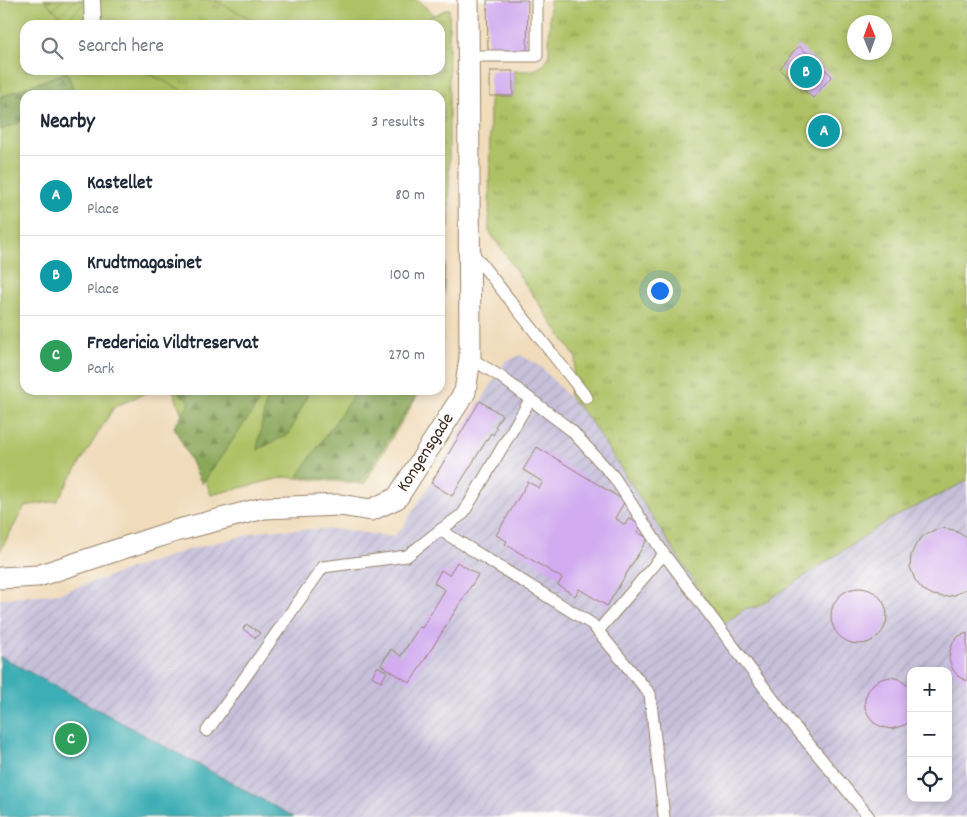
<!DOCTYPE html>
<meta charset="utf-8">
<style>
body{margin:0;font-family:Dekko,sans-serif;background:#f2f2f3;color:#1f2937}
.controls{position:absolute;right:15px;bottom:15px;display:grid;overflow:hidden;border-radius:10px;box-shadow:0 2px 8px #0003}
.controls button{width:45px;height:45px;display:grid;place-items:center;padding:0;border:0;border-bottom:1px solid #e0e1e3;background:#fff;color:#1f2937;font:25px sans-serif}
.compass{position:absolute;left:847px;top:15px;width:45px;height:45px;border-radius:50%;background:#fff;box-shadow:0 2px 8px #0003;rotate:359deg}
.you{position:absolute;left:659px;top:290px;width:18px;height:18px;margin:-12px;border:4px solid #fff;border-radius:50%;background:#1a73e8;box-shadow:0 0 0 8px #1a73e833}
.badge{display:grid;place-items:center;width:32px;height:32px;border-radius:50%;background:#c8321e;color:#fff;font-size:16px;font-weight:700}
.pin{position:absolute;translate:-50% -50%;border:2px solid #fff;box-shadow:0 1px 5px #0006}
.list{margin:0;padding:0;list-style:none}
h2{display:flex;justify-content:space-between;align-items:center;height:65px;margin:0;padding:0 20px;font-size:21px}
h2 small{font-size:16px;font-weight:400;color:#747a83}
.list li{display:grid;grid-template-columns:32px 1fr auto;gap:15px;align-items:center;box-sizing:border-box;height:80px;padding:0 20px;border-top:1px solid #e0e1e3}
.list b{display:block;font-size:19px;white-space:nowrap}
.list p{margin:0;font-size:16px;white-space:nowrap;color:#747a83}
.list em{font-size:16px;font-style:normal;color:#747a83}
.icon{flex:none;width:28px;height:28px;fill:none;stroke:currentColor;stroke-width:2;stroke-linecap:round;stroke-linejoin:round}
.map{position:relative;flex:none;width:967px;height:817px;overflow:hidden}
.search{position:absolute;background:#fff;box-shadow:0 2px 8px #0003;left:20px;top:20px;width:425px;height:55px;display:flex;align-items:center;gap:12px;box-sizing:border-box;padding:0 18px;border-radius:15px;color:#747a83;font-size:19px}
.panel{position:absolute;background:#fff;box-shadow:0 2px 8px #0003;left:20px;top:90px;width:425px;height:305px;border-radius:15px}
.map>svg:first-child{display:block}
</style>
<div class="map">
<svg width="967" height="817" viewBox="0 0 967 817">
<defs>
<pattern id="industrial-furrows" width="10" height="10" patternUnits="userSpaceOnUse" patternTransform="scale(1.25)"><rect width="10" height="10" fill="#c6c0da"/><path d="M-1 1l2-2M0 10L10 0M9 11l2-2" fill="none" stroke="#aba5bb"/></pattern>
<pattern id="forest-firs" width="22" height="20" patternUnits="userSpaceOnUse" patternTransform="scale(1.25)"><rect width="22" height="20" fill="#8aa75a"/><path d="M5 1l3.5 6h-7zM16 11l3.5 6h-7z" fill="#72884a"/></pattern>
<pattern id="park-tufts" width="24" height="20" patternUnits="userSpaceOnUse" patternTransform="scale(1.25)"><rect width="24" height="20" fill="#aec165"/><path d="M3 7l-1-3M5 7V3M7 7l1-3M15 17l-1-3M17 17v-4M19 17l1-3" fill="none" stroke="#8f9d53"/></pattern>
<pattern id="garden-furrows" width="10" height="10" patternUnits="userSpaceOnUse" patternTransform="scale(1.25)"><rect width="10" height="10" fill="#aec165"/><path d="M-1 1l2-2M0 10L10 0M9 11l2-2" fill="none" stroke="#8f9d53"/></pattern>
</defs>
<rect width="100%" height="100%" fill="#fdfcf7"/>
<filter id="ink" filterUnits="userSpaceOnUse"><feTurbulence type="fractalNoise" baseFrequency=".02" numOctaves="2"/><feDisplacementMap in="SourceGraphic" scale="10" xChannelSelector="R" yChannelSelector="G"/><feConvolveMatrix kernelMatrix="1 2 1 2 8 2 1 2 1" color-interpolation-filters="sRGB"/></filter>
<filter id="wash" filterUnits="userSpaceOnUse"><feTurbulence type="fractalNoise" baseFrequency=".0096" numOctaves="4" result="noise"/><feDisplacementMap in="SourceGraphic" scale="20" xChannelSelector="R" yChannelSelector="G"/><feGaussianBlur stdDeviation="1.12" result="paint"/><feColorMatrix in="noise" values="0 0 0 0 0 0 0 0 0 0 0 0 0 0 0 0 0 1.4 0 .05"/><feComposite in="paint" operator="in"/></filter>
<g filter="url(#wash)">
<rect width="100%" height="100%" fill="#f0dbba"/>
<!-- industrial -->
<path fill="url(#industrial-furrows)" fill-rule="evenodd" d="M521,355L541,367L589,419L722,625L747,608L758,607L889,520L967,481V817H418L413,815L412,817H294L0,656V599L60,593L187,550L267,530L337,529L393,537L403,527L431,483L506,361ZM911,671H948V798H911Z"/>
<!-- grass -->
<path fill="#aec165" stroke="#747642" d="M0,0H417L439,18L438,25H25V70H437V95H25V390H152L114,407L57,501L25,506L0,551Z
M173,390H421L364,484L285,477L211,495Z"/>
<!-- forest -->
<path fill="url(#forest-firs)" stroke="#62683c" d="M67,72L76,95H25V121L0,130V97Z
M445,261L441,358L440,359V268Z
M174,390H257L258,404L202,484L174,427L190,401Z
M268,390H310L289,434L257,450Z
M357,390H420L361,481L298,476Z"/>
<!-- park -->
<path fill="url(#park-tufts)" stroke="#747642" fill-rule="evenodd" d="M44,0H213L264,25H70Z
M550,0H967V481L889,520L758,607L746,608L722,625L589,419L569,396L576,358L489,231L490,96H513V71C529,71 545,72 549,53ZM854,22H884V52H854Z
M449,8V228L440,223V95H191L142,70H440V25H415Z"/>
<!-- garden -->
<path fill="url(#garden-furrows)" stroke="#747642" d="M44,0H88V25H70Z"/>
<!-- water -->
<path fill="#3daeb5" stroke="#3c6c6a" d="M0,656L294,817H0Z"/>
<g id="blocks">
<!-- building -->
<path fill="#d2abf0" d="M487,0H528L527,52L488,51Z
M799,46L832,76L813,98L779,68Z
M490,71H513V96H490Z
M480,401L502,415L495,427L497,428L493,435L491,433L452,496L431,483Z
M537,447L625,501L615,518L625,525L629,518L641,526L637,532L648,538L607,606L579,589L575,596L558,585L562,578L505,544L507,541L496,535L528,482L539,488L543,482L523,470Z
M942,528L954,530L967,538V588L955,595L945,597L933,595L922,589L915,580L910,567L911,555L916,544L924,535L934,530Z
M457,562L478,575L410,683L381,665L391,649L401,656L419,627L422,628L445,590L434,583L441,570L449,575Z
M831 616a28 28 0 1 1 56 0a28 28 0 1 1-56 0Z
M246,624L260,633L256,638L243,629Z
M967,633V681L959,677L953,670L949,659L950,650L953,642L959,636Z
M378,666L387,672L381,682L372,676Z
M890,677L899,679L911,688V719L905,725L891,729L882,727L874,723L869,716L865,708V699L868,691L873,684L881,679Z"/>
</g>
</g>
<g filter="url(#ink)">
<use href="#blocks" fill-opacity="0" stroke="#96826c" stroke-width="1"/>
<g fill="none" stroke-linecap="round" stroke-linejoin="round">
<!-- service casing -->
<g stroke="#96826c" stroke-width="13">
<path id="service" d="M468,56H537V0
M472,252L587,398
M470,358L501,377L571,430L614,477L664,554L785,715L869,817
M440,530L592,624L650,694L664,817
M598,631L664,554
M207,731L323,567L407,556L440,530L463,514L530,400"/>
</g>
<!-- pedestrian casing -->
<g stroke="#96826c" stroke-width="18">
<path id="pedestrian" d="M92,0L93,25"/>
</g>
<!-- minor casing -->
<g stroke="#96826c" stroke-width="23">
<g id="minor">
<path id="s1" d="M0,578L38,576L175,531L264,508L340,505L371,510L397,498L465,392L470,358L468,0"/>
</g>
</g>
<!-- service -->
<use href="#service" stroke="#fff" stroke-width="11"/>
<!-- pedestrian -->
<use href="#pedestrian" stroke="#fff" stroke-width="16"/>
<!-- minor -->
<use href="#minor" stroke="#fff" stroke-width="21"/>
</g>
</g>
<g text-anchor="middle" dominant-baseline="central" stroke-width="4" stroke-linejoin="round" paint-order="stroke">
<!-- street labels -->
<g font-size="18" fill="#3b2a1e" stroke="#fdfcf7">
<text stroke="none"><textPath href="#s1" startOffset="464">Kongensgade</textPath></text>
</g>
</g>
</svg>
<div class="controls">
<button>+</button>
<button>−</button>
<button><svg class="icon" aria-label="locate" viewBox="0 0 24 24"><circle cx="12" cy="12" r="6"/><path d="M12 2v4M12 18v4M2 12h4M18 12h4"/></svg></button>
</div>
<svg class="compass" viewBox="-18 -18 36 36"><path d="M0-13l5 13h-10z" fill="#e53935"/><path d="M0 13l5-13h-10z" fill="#747a83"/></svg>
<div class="you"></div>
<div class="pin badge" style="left:824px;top:131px;background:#0f9aa8">A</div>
<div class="pin badge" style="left:806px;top:72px;background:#0f9aa8">B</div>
<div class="pin badge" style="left:71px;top:739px;background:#2e9e5b">C</div>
<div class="search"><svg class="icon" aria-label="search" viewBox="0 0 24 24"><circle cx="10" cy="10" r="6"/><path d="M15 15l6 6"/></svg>Search here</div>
<section class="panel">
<h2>Nearby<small>3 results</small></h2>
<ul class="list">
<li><span class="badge" style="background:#0f9aa8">A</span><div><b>Kastellet</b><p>Place</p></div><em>80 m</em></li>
<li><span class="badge" style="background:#0f9aa8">B</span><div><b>Krudtmagasinet</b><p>Place</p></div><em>100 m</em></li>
<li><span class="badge" style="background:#2e9e5b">C</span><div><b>Fredericia Vildtreservat</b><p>Park</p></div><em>270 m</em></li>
</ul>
</section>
</div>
